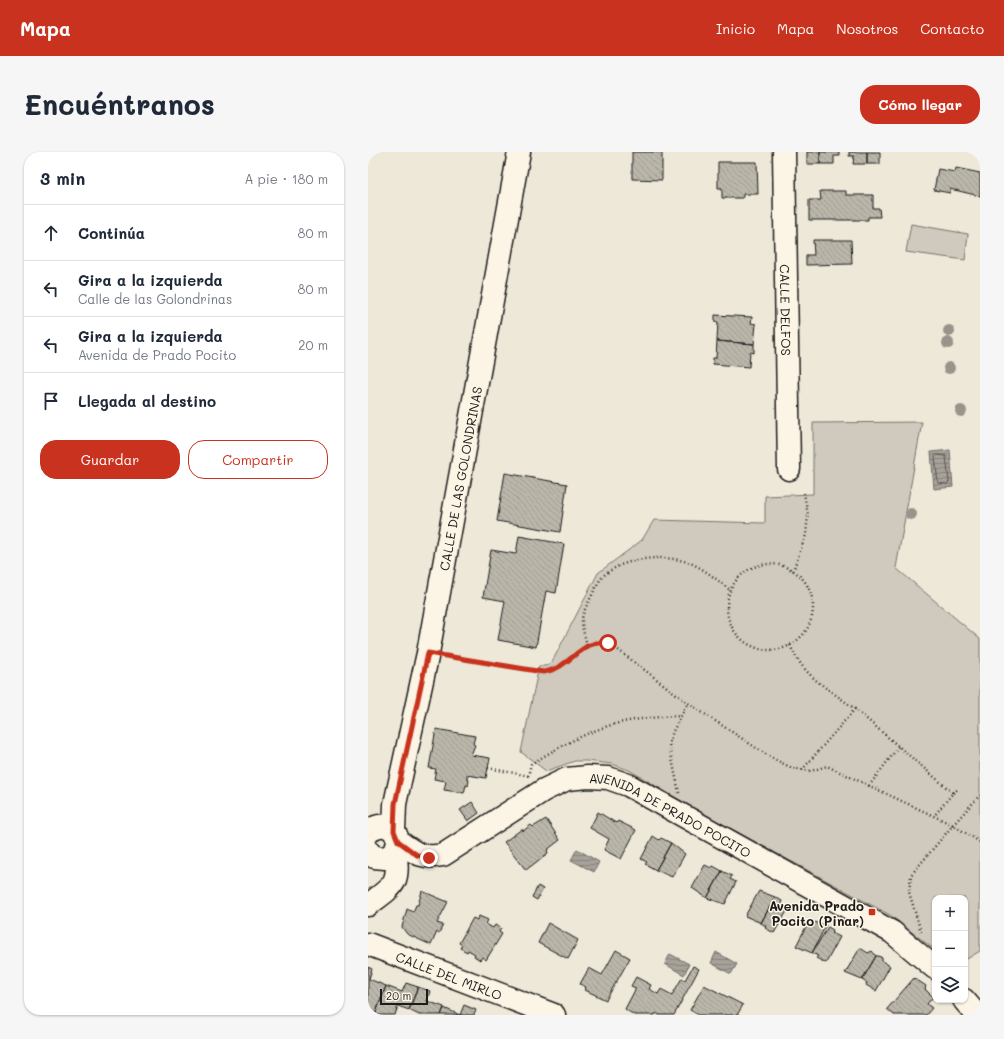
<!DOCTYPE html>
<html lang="es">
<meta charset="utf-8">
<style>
body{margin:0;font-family:Mali,sans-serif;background:#f6f6f7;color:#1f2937}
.controls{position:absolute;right:12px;bottom:12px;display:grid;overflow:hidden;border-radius:8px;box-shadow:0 1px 3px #0004}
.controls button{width:36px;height:36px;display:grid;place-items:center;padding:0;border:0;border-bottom:1px solid #e0e1e3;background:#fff;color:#1f2937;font:20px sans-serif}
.scale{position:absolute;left:12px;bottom:10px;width:48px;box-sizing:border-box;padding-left:4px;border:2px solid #1c1c1c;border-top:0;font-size:11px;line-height:14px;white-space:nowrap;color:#1c1c1c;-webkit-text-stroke:3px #fcf5e5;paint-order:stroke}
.stop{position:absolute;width:12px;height:12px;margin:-9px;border:3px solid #c8321e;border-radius:50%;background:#fff}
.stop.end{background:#c8321e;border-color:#fff;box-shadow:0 1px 4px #0008}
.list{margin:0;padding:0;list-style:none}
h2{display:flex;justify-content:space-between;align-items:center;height:52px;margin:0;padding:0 16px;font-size:17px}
h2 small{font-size:13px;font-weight:400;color:#747a83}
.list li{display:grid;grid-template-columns:26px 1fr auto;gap:12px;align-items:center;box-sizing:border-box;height:56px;padding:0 16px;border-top:1px solid #e0e1e3}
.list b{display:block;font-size:15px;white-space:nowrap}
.list p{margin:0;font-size:13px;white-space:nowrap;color:#747a83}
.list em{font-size:13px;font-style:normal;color:#747a83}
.actions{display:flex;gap:8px;padding:12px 16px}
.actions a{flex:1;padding:9px 0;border:1px solid #c8321e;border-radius:16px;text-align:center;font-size:14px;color:#c8321e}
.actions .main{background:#c8321e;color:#fff}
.icon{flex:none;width:22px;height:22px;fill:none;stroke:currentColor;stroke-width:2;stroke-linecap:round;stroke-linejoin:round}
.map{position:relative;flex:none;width:612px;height:863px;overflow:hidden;border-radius:16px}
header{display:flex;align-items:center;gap:24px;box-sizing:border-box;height:56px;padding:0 20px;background:#c8321e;color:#fff}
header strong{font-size:19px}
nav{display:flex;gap:22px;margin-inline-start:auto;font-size:14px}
.intro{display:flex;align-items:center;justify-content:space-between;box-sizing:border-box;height:96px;padding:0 24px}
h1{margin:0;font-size:28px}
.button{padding:10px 18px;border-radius:16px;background:#c8321e;color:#fff;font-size:14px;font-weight:700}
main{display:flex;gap:24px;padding:0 24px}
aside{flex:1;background:#fff;border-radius:16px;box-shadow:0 1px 3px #0004}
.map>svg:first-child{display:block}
</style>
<header>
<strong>Mapa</strong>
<nav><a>Inicio</a><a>Mapa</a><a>Nosotros</a><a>Contacto</a></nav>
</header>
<div class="intro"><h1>Encuéntranos</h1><a class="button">Cómo llegar</a></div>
<main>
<aside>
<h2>3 min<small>A pie · 180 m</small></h2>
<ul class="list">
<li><svg class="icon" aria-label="ahead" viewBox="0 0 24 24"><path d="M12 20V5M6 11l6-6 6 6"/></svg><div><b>Continúa</b></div><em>80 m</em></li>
<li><svg class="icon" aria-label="left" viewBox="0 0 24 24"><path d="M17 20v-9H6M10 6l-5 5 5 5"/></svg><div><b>Gira a la izquierda</b><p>Calle de las Golondrinas</p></div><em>80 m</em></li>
<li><svg class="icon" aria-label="left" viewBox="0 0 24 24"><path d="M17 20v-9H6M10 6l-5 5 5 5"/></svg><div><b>Gira a la izquierda</b><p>Avenida de Prado Pocito</p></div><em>20 m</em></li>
<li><svg class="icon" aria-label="arrive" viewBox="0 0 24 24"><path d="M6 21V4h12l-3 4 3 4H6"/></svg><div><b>Llegada al destino</b></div></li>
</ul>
<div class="actions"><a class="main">Guardar</a><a>Compartir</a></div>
</aside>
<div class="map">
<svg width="612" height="863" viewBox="0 0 612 863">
<defs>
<pattern id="water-rules" width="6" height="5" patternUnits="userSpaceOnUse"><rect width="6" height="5" fill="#a7a299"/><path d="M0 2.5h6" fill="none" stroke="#87837c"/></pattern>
<pattern id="building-back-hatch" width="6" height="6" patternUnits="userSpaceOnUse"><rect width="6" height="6" fill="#bab6aa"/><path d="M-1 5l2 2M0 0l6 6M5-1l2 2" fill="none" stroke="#9f9c92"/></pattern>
</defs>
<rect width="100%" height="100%" fill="#eee8d9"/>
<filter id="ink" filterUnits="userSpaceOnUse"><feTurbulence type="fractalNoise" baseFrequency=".025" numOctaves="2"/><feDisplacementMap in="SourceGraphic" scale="8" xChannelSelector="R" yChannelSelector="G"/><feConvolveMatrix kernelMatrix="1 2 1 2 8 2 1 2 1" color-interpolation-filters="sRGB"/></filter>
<g filter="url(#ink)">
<!-- green -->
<path fill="#cfcabd" stroke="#76736c" d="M543,72L600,82L597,108L538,100Z
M554,270L528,416L612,487V799L597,808V746H567V798L522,763L327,657L261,618L244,612L218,609H207L178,619L153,600L171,514H178L184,510L230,421L274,388L286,368L397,371V344L445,342V271Z"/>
<!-- water -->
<path fill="url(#water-rules)" stroke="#6f6c67" d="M582,298L585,335L566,337L563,300Z
M209,697L231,710L226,720L203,708Z
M348,800L369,812L363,822L343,811Z
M302,802L321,812L316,823L297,812Z"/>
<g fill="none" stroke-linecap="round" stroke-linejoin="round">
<!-- shore -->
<path stroke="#54524e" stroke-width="1" d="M569,303L578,304L581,330L579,332L570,331L567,305Z"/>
</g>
<!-- building -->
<path fill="url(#building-back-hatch)" stroke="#1c1c1c" d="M264,0H294V28L264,27Z
M439,0H452V12H439Z
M452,0H471V4H466V12H452Z
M481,0H499V12H485L486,4H481Z
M499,0H512V12H499Z
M350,10H389L390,42H375V46H354V36H350Z
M588,16L612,21V44L582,37V41L566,38L570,17L587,20Z
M452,39H478V43H505V56H511L512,65H500V68H441V48H453Z
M445,88H483L484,112L438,113V103H446Z
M347,163L384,165L383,171L388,172L386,192L349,189L350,170H347Z
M349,189L386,192V201L382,200L381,215L345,212V206H348Z
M137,321L199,332L192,380L129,369Z
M151,384L196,392L188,441L178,439L168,495L130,488L137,449L115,445L123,398L148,402Z
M68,577L107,584L105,592L107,593L103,603L122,606L118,626L99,623V627L101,628L100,634L98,633L96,641L76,638L78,629L66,627L68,617L61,616Z
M104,650L111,661L100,669L92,658Z
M230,660L248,671L250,669L268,678L253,707L236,698L241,687L222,676Z
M178,667L192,688L179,698L180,701L158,718L136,690L154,677L155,679L163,673L165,675Z
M285,684L291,688L293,686L303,691L288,718L277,712L279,710L273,707Z
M303,691L317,702L304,725L288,718Z
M337,713L343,716L345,714L354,719L339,746L324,736Z
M354,719L364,724L362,727L368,730L357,752L339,746Z
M170,734L175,737L169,748L164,745Z
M54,739L80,750L69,771L75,773L71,781L69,780L63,793L39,782L34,775L39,757L45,760L48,753H50Z
M391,739L407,745L393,771L377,764Z
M407,745L414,749L413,752L421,756L406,781L397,776L398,774L393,771Z
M111,764L120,768L118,772L125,776L127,773L133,776L131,780L134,782L118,808L114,805L112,808L106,804L107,802L100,798L99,800L92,796L94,793L91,791L105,766L109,768Z
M441,769L458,773L444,801L428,794Z
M180,771L210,788L200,807L170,791Z
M460,775L465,778L464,781L472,785L458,811L448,806L450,804L444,801Z
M492,796L500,801L504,799L508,804L494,828L477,821Z
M248,798L262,806L238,848L217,838L218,835L212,832L221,816L234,823Z
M508,804H511L514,806V809L522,814L508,839L498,833L499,831L494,828Z
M325,814L331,817L306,863H291L288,861L287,863H266L257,857L268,836L263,834L268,825L283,833L281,837L290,842L293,837L304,843L314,826L317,828Z
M0,815L4,817L1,827L18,834L7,863H0Z
M546,826L558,834L557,837L565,845L559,852L564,856L558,863H526L519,857Z
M38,831L50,835L41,858L30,854L27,863H7L18,834L34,840Z
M336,833L375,853L369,863H331L322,858Z
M50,835L62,839L59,849L76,855L73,863H51L41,858Z
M96,853L108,858L106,863H73L76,856L92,863Z"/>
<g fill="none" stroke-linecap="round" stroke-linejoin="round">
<!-- minor casing -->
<g stroke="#1c1c1c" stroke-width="25">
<g id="minor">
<path id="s1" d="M416,0L421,317"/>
<path id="s2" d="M26,679L27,652L60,501L151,0"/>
<path d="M0,681C19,659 46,693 17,706L6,705L0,699"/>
<path id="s3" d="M30,689C47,701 53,707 75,703L176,638L199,627L220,625L240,626L260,633L524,780L567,816"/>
<path d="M0,753C25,734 33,732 27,699"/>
<path id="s4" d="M0,792L186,863"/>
<path d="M596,848L609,863"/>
</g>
</g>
<!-- path -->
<path stroke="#1c1c1c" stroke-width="2.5" stroke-dasharray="1 3" stroke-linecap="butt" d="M359 455a43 43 0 1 1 86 0a43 43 0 1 1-86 0Z
M425,419L438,383L440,363L436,341
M219,493C217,485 214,477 214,469C214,462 218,455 221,449C226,440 230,427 239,421C259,405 298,402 322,411C337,417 349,428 362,438
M422,493C437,527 459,535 487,557
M78,504L175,520C203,517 212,486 241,491L320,551L402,605L424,616L443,619L459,614L585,673L612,690
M120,616L161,624
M434,618L487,557L585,641L566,664
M160,624L163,612C186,598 209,585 234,576C259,567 287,565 313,564
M501,634L531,594
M311,641L301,592L305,579L320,551
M585,641L590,637
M553,780L541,740L543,723L585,673L612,643"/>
<!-- minor -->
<use href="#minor" stroke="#fcf5e5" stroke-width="22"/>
</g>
<!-- trees -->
<g fill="#98948b">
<circle cx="581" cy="179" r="6"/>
<circle cx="580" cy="191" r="6"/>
<circle cx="581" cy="216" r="6"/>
<circle cx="593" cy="259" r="6"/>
<circle cx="543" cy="362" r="6"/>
</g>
</g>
<g fill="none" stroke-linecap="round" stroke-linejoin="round" filter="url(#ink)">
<!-- route -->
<path stroke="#c8321e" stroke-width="5" d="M61,706L49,703L30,689L26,679L27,652L60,501L175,520C203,517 212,486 240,491"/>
</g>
<!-- markers -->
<rect fill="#c8321e" stroke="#fcf5e5" stroke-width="1.5" x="500" y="756" width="8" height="8" rx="2"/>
<g text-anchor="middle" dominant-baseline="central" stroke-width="3" stroke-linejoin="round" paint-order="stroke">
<!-- street labels -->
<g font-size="13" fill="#1c1c1c" stroke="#fcf5e5">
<text stroke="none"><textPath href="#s1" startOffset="158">CALLE DELFOS</textPath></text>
<text stroke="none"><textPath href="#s2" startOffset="359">CALLE DE LAS GOLONDRINAS</textPath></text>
<text stroke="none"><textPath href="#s3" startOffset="307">AVENIDA DE PRADO POCITO</textPath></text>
<text stroke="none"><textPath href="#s4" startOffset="87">CALLE DEL MIRLO</textPath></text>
</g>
<!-- poi labels -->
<g font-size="13" font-weight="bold" fill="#1c1c1c" stroke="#fcf5e5" text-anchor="end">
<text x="496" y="753">Avenida Prado<tspan x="496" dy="15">Pocito (Pinar)</tspan></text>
</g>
</g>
</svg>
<div class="controls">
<button>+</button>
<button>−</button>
<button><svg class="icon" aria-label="layers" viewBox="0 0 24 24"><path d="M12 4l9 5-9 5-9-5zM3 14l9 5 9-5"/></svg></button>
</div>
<div class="scale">20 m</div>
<div class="stop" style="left:240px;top:491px"></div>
<div class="stop end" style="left:61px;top:706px"></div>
</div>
</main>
